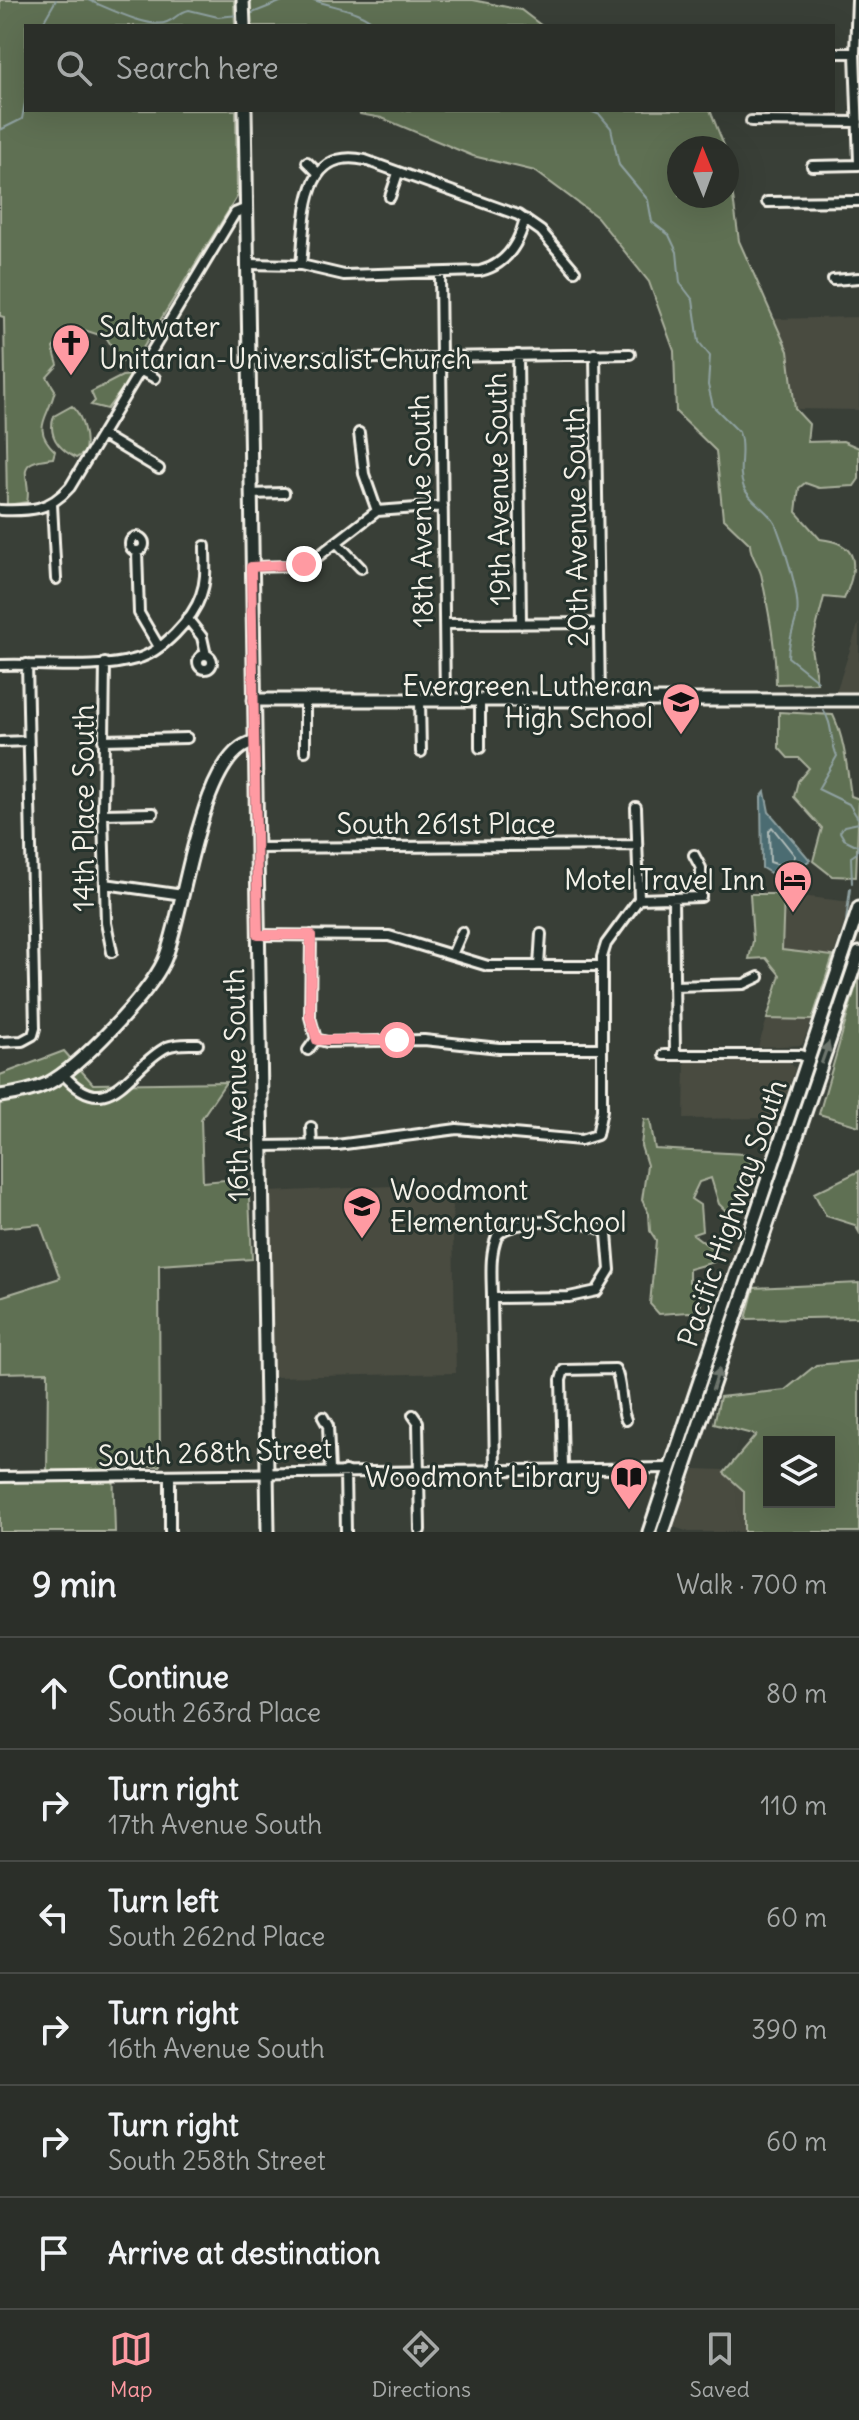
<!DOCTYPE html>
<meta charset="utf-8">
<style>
body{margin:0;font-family:Delius,sans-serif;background:#333731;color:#f1f3f6}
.controls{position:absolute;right:24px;bottom:24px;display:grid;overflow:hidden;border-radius:0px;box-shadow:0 8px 32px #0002}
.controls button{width:72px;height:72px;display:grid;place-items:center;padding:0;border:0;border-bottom:2px solid #474a46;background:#2b2f29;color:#f1f3f6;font:40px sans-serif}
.compass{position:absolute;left:667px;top:136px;width:72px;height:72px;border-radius:50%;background:#2b2f29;box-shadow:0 8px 32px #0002;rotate:359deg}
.stop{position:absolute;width:24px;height:24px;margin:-18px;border:6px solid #ff9aa2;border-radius:50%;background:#fff}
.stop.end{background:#ff9aa2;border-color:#fff;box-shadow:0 2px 8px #0008}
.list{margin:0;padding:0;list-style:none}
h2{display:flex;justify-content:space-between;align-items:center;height:104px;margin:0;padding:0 32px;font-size:34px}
h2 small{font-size:26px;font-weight:400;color:#a6a9a8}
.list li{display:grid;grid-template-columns:52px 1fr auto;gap:24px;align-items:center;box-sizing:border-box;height:112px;padding:0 32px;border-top:2px solid #474a46}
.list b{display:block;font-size:30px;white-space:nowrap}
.list p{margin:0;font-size:26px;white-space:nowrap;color:#a6a9a8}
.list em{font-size:26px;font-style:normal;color:#a6a9a8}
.icon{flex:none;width:44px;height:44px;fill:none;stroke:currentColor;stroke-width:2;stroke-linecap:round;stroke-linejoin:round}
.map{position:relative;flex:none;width:859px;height:1532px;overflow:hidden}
.search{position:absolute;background:#2b2f29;box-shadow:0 8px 32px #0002;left:24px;right:24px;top:24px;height:88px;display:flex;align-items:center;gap:20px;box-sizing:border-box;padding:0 28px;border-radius:0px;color:#a6a9a8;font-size:30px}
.sheet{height:776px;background:#2b2f29}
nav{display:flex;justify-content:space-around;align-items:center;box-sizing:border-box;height:112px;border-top:2px solid #474a46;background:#2b2f29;font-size:22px;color:#a6a9a8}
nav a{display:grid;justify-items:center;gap:4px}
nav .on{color:#ff9aa2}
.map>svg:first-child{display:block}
</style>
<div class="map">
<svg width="859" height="1532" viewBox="0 0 859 1532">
<rect width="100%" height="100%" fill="#393f37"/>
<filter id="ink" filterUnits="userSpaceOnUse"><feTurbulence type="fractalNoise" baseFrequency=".0125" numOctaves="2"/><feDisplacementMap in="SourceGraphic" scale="16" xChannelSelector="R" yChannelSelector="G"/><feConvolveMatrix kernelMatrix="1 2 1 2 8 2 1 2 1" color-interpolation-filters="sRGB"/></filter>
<g filter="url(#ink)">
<!-- built -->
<path fill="#494b41" d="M859,317V410L795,409L788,351L773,319Z
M859,622V692H836Z
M784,894L851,902L833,956L782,950Z
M767,1019L812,1020L802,1045L758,1047Z
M685,1060H787L795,1068L779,1118L684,1119Z
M452,1183L456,1373L273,1377L269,1192Z
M694,1469L723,1470L744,1491V1532H689L674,1527Z"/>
<!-- green -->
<path fill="#5f7052" stroke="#aab09d" stroke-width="2" fill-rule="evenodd" d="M0,0H234L235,26H26V110H236L237,197L133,364L121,361L106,337L81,329L62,338L53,348L58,365L47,377L55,390C49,418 30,427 55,451L53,458C9,462 33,476 27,502L7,505L4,317L0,316Z
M250,0H473L521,10L542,26H250Z
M358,110H710L725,148H679V196H727V153L739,241L788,351L795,409L809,424L807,442L843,441L859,448V479L854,486L819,488L805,483L799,488L796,512L820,539C859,543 859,565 844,599L824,597L811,648L817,683L776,684C776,647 769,614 762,578C760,565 750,557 750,544L723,518L716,451L676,412L674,351L649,282L597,217L535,171L473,156L382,118L360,114Z
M133,375L107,409L91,405L95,401L91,392L122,376Z
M72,406C82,414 89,441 84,453L76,458C59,449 47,436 54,416Z
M779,712L833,715C845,740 847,769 851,796L859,799L856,877L832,876L813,861L822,828L794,797L798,781L809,768L799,758H788L779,748Z
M750,894H784L782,950L833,956L812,1020L767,1019L780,975L766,958L749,959L753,941Z
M859,975V1126L819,1114Z
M64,1051L93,1084L226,1082L201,1119L203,1182L248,1178L252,1259L159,1265L160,1466L113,1465L115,1532H0V1479L47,1477L48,1372L0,1373V1297L60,1278L40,1224L0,1228V1075Z
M644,1119L650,1120L655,1149L745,1154L751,1162L741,1203L728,1213L719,1204L711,1178L699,1182L691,1199L700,1205L702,1231L693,1234L715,1251L714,1262L689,1269V1282L703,1291L699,1315L689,1312L659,1314L650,1304L656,1240L650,1231L649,1214L642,1200L647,1165L641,1146Z
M859,1171V1232L855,1225L826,1216L814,1193Z
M859,1283V1317L746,1319L754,1288Z
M859,1361V1532H744V1491L724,1473L756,1435L714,1424L720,1397L785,1390L816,1365ZM769,1442H829V1502H769Z"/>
<!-- water -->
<path fill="#4b6c72" stroke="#8fa1a1" stroke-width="2" d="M765,792L769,812L810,860L799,868V877L774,875L762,868L761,797Z"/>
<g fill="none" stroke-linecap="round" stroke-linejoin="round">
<!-- shore -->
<path stroke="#b0bcb9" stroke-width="2" d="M772,827L795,856L789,868L770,862L769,831Z"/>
<!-- stream -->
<path stroke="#8fa1a1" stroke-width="2" d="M88,0C104,6 150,30 167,22C175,19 179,12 189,10L218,17L239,15
M314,0C336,8 360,9 377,26
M250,14L285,0
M41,26L56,0
M26,81V97
M588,110L600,115L611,128L619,165L648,200L652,222L669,235L677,252L680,283L693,300L699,342L710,356L708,385L713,406L739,432C746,450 736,469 744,488C751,503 770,511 776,525C783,543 801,596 797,615C793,631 789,638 788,657L818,681
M0,130L22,119L26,98
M823,710C833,723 830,741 837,756L818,789L849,804L859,820
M852,883L851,857L857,853L858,846L844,839L840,832L844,826L859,823
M846,921L850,889"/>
<!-- minor casing -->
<g stroke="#f4f1e8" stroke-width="14">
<path id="minor" d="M857,0L855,53L859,162
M833,53H855
M751,121L858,122
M307,162L318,173
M812,166L859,165
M390,197L398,173
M767,202L859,201
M246,264L301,265L344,275L480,271C506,265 519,243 525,219
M301,265C306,221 300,146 365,160L518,215L541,231L575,271
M440,273L445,700
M833,280L859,278
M595,354L600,700
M518,355L521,624
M248,360L630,354
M139,370L155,378
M359,433L364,474L377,511
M102,435L159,469
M250,494L284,493
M52,504L56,579
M0,510C30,511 49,511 70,487L235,213L247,208
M130 544a7 7 0 1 1 14 0a7 7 0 1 1-14 0Z
M337,543L361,568
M137,551L139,613L159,647
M251,567L291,566L312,561L377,511L443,506
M187,618L202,637L206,655
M444,624L599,623
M198 662a7 7 0 1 1 14 0a7 7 0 1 1-14 0Z
M105,663L103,814L106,923L112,952
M0,665C43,663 95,671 136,659C161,653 193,619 201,595C207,579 205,563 205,546
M420,700L421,752
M480,700V748
M103,740L187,738
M0,742L28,741
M305,751V700
M103,814L153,813
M256,848L637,845
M105,884L183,895
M673,898L675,1053
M639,899L701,897V868L694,855
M258,935L389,936L488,966H601
M311,935L310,1017L316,1039
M452,955L462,932
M539,966L541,934
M674,986L744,984L759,977
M316,1039L327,1042L424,1040L499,1048H601
M0,1042L22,1041L33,1035L35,1028L27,664
M308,1050L316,1039
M664,1055H800L809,1058
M63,1074C109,1127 129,1066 167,1047C176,1043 188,1044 198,1044
M311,1127L312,1146
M261,1146L337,1145L457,1129L581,1140L597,1135L602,1110V957L606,944L639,899L636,807
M492,1298L569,1297L597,1291L610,1270L607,1234C593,1217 509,1217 497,1236C489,1256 492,1278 492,1298L495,1469
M413,1415L418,1422L420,1530
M323,1417L328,1426L330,1471
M563,1468L561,1380L564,1370L615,1369C623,1383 619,1403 626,1420
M345,1471L346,1532
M170,1475V1532
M0,1477L670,1468"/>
</g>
<!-- major casing -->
<g stroke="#f4f1e8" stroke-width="17">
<path id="major" d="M243,0L244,26
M245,110L268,1532
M254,700H859
M0,1096C16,1094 32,1091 47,1084C80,1067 148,995 164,961C185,914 199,752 254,742
M649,1532L859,908
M663,1532L859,953"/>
</g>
<!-- minor -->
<use href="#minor" stroke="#26332d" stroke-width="8"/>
<!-- major -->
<use href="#major" stroke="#26332d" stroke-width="11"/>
</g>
<!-- one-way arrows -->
<defs><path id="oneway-solid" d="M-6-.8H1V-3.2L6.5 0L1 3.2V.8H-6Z" transform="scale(2)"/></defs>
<g fill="#6e766e">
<use href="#oneway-solid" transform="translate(825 1053) rotate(-71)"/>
<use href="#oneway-solid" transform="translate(716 1379) rotate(-72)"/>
</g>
</g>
<g fill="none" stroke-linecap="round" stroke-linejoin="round" filter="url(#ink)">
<!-- route -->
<path stroke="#ff9aa2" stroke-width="10" d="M304,564L251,567L258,935H311L310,1017L317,1040H397"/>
</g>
<!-- icons -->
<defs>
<g id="church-pin" transform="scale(2)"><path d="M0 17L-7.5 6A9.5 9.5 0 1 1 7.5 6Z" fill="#ff9aa2" stroke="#26332d"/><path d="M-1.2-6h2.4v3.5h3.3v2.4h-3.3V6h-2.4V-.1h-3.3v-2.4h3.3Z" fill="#111"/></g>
<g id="school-pin" transform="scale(2)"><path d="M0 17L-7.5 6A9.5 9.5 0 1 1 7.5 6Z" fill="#ff9aa2" stroke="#26332d"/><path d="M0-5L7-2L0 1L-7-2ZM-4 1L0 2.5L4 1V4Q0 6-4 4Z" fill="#111"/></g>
<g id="hotel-pin" transform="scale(2)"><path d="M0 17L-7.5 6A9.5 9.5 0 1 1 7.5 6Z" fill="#ff9aa2" stroke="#26332d"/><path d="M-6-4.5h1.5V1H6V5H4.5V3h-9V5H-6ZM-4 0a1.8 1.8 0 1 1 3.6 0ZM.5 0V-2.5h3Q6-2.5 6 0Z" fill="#111"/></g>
<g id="library-pin" transform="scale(2)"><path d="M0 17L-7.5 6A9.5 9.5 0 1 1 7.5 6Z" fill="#ff9aa2" stroke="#26332d"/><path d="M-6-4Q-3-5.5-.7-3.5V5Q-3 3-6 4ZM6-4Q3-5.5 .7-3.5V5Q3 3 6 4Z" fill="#111"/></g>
</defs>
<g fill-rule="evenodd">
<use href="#church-pin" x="71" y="343"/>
<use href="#school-pin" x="681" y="702"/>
<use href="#hotel-pin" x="793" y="880"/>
<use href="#school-pin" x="362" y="1206"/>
<use href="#library-pin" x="629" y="1477"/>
</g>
<g text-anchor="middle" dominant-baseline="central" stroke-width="6" stroke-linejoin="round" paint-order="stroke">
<!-- poi labels -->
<g font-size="28" fill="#f4f1e8" stroke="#26332d" text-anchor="end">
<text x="99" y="327" text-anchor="start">Saltwater<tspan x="99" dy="32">Unitarian-Universalist Church</tspan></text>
<text x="653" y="686">Evergreen Lutheran<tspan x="653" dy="32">High School</tspan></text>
<text x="765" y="880">Motel Travel Inn</text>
<text x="390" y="1190" text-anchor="start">Woodmont<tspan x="390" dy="32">Elementary School</tspan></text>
<text x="601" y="1477">Woodmont Library</text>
</g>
<!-- street labels -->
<g font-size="28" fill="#f4f1e8" stroke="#26332d">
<text transform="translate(498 489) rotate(-91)">19th Avenue South</text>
<text transform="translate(421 511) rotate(-91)">18th Avenue South</text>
<text transform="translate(576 527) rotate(-91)">20th Avenue South</text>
<text transform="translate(84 808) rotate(-90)">14th Place South</text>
<text x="446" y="824">South 261st Place</text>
<text transform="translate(236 1085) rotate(-91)">16th Avenue South</text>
<text transform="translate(732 1213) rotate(-71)">Pacific Highway South</text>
<text transform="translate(215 1452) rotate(-2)">South 268th Street</text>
</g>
</g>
</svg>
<div class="controls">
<button><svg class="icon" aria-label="layers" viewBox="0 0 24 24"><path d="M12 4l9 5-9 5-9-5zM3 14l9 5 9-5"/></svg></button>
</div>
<svg class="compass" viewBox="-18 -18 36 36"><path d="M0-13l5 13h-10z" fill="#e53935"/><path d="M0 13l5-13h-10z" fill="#a6a9a8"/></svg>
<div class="stop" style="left:397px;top:1040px"></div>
<div class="stop end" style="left:304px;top:564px"></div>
<div class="search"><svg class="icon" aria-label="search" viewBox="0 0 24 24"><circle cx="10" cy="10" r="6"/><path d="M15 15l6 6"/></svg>Search here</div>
</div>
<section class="sheet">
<h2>9 min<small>Walk · 700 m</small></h2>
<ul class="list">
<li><svg class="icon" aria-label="ahead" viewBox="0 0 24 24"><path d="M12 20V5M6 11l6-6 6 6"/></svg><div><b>Continue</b><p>South 263rd Place</p></div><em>80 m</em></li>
<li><svg class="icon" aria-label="right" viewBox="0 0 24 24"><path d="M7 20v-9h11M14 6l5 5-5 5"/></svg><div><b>Turn right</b><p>17th Avenue South</p></div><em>110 m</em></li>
<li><svg class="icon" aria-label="left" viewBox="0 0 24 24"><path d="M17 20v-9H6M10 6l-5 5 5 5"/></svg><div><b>Turn left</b><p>South 262nd Place</p></div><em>60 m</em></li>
<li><svg class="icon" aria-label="right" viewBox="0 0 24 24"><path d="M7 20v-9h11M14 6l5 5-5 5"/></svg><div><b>Turn right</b><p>16th Avenue South</p></div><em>390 m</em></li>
<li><svg class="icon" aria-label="right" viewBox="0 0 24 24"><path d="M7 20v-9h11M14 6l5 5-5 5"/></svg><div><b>Turn right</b><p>South 258th Street</p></div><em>60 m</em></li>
<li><svg class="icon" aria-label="arrive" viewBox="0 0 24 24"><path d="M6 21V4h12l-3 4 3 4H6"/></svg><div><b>Arrive at destination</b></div></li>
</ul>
</section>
<nav>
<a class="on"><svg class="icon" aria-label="map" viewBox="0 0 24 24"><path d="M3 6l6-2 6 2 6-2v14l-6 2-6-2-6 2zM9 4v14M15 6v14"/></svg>Map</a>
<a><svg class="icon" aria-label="directions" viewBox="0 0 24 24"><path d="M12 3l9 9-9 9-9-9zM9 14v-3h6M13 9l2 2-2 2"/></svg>Directions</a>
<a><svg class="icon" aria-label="saved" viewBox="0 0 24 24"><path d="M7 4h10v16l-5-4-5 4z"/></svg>Saved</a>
</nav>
